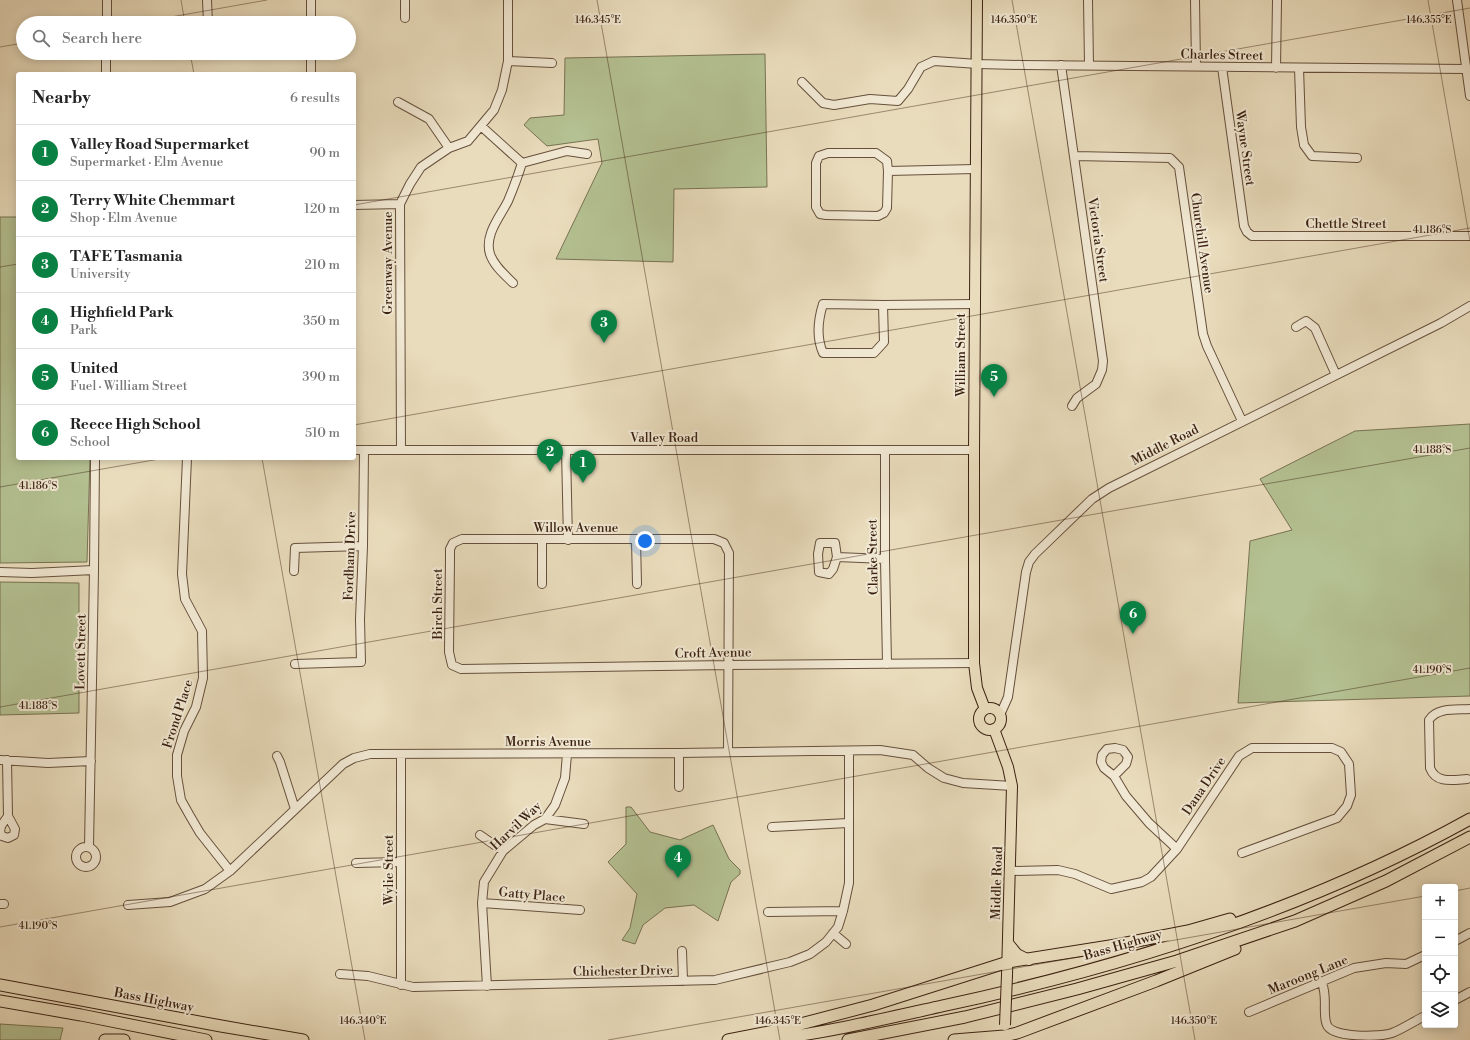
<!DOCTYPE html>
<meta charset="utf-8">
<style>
body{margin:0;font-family:"Libre Bodoni",serif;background:#f6f6f6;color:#222}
.controls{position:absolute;right:12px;bottom:12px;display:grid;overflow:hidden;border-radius:4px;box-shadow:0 2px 10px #0003}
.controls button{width:36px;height:36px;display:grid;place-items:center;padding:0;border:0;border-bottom:1px solid #e0e0e0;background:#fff;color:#222;font:20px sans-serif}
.you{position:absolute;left:645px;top:541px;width:14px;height:14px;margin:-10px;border:3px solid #fff;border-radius:50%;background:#1a73e8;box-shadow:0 0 0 6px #1a73e833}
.badge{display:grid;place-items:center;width:26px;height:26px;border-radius:50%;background:#0b8043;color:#fff;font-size:13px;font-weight:700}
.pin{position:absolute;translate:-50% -33px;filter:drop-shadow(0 1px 2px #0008)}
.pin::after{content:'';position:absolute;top:21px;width:14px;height:12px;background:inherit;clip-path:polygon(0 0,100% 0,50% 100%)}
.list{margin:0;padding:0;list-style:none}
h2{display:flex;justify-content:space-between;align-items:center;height:52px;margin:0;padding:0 16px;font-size:17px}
h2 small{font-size:13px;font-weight:400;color:#767676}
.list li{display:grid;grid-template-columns:26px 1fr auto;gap:12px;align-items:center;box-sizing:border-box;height:56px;padding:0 16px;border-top:1px solid #e0e0e0}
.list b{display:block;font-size:15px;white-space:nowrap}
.list p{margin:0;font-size:13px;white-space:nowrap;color:#767676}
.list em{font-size:13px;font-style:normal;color:#767676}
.icon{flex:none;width:22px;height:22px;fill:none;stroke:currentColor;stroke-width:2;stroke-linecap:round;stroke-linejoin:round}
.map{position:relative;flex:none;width:1470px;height:1040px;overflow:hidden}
.search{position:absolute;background:#fff;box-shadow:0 2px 10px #0003;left:16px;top:16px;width:340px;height:44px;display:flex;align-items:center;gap:10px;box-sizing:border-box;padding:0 14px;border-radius:22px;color:#767676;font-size:15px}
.panel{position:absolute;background:#fff;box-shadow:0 2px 10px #0003;left:16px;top:72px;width:340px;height:388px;border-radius:4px}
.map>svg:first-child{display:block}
</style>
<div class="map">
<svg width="1470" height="1040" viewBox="0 0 1470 1040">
<rect width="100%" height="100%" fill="#e9dcbc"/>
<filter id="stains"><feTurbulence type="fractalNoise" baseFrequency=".005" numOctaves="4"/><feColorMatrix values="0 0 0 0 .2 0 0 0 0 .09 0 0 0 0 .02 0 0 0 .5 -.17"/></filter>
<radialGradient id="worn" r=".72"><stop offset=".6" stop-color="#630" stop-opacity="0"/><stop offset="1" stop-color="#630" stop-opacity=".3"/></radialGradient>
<!-- green -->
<path fill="#b4c192" stroke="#787252" d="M765,54L767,187L674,189L673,262L556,259L602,163L598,139L547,146L524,125L530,118L564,115L565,58Z
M0,217H18V458H90L87,562L0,563Z
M1470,424V696L1238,703L1250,541L1292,530L1260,479L1355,431Z
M0,582L79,583V713L0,715Z
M626,807H631L650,832L680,840L713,825L729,859L740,870V874L731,882L718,921L694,905L665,908L643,925L635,944L622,940L630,928L637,894L608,862L626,844Z
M0,1024L63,1028L60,1040H0Z"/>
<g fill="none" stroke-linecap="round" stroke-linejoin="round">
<!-- minor casing -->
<g stroke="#66503c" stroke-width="10">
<path id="minor" d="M207,0L208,23
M405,0V18
M1088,0L1089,65
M1195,0L1196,66
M1457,0L1470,96
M107,23V0
M311,23V0
M508,61L552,63
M1061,65L1103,361L1102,370L1096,384L1077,398L1072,406
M1222,67L1244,226L1247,232L1252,236H1470
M1276,68L1277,0
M1299,68L1301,127L1304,145L1312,156L1357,158
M106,74V53
M311,74V53
M802,82L823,103L834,105L870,99L898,101L908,89L921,67L934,61L978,64L1022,65L1466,69
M398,102L429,119L449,148
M481,126L522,163C518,176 513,189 508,201C500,217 484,235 490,254C494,266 505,275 513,283
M1075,156L1170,158L1179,167L1203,334L1207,346L1242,421
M522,163L567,151L587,154
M888,171L887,161L876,153H828L819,156L816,163V207L820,214L826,215L878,216L884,213L887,208L888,171L975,169
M354,205L400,204
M823,304L883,305L884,342L874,353H823C816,337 818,320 823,304Z
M883,305L975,304
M1296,327L1306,321L1315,328L1336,375
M354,450H974
M401,450L400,204L410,184L421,167L449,148L468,141L494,110L502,90L508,61V0
M566,450L568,540
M885,450V559L887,664
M187,458L182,574L185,599L202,631L203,678L196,707L184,731L177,755V776L181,800L190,816L200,833L230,871
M636,540L637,584
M837,557L835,543H820L818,554L819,572L829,574L833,569L837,557L885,559
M294,571L295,548L363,546
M0,572L32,573L94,570
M542,584V540
M295,664L361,662L360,619L363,546L364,450
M1000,715L1008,697L1026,572L1029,562L1035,554L1092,499L1109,488L1441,323L1470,306
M728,752L729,553L724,543L714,539H462L453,543L450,549V559L449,652L452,665L461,669L727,665L974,663
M679,753V787
M277,756L280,762L295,809
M0,760L48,763L91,761
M7,760L8,816L15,829L14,835L8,838L2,836L0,832L1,826L8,816
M1114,776L1126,764L1128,757L1123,750L1115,748L1107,749L1102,755L1101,762L1104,768L1114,776L1126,796L1149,823L1177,849
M1467,779C1453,780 1436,784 1430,768L1429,720C1437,707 1456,710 1470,709
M545,819L584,824
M772,827L848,823
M480,835L503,851
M76 857a10 10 0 1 1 20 0a10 10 0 1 1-20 0Z
M89,847L94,570L95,458
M356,863L400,862
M1011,871L1058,870L1075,874L1111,889L1142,882L1151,877L1177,849L1239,756L1252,748H1332L1341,752L1349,764L1351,795L1347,806L1337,818L1242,853
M482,903L580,910
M0,904H4
M128,905L170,902L205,889L230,871L343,764L354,758L370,754L679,753L880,750L913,755L928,768L944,778L963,783L1012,786
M768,912L843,911
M833,933L846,944
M1455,941L1470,933
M682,951L683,981
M340,974L368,976L413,987L715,980L790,962L810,954L826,942L838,927L843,911L849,883V751
M1322,983C1328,997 1322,1015 1327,1025C1332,1038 1380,1037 1392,1033C1403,1029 1414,1021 1425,1016
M401,985V754
M487,986L482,903L484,882L503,851L534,825L545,819L555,805L565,778L567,754
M1455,1000L1470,992
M1249,1012L1354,968L1386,963L1406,964L1425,955"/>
</g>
<!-- major casing -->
<g stroke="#3b2212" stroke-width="12">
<path id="major" d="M977,0L974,450V663L977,688L985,709
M979 719a11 11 0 1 1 22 0a11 11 0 1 1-22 0Z
M994,729L1008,767L1012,786L1007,975
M1008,943L1017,954L1029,960"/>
</g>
<!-- highway casing -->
<g stroke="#3b2212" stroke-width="13">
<path id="highway" d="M0,985L221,1026L303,1040
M0,1001L81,1015L206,1040
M105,1040H124
M728,1040L774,1031L873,1005L1008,962L1116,945L1188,931L1230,919
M766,1040C825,1033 884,1019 942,1006C1124,967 1306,910 1470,819
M848,1040L965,1017L1077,989L1177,961L1295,921L1386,881L1470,837
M954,1040L1004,1036L1017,1033L1156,981L1235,949"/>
</g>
<!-- minor -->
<use href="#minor" stroke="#f1e8d3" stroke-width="8"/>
<!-- major -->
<use href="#major" stroke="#e9dcbc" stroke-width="10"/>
<!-- highway -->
<use href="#highway" stroke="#e9dcbc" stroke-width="11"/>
<!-- major-bridge casing -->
<g stroke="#3b2212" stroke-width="12" stroke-linecap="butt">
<path id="major-bridge" d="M1005,1025L1007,975"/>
</g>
<!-- major-bridge -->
<use href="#major-bridge" stroke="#e9dcbc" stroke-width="10"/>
</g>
<!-- ticks -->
<path fill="none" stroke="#3b2212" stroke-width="1" stroke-opacity="0.45" d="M181,0L185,23M597,0L780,1040M1012,0L1195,1040M1428,0L1470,241M137,23L267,0M0,47L23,43M190,53L194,74M354,205L1470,8M0,267L18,264M354,425L1470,228M262,458L365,1040M0,487L165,458M0,707L1470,448M1455,891L1470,888M0,927L1470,668M608,1040L1425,896"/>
<g text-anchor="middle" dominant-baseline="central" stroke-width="4" stroke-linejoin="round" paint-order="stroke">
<!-- street labels -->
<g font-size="13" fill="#3b2212" stroke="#f1e8d3">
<text transform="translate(1222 55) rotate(1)">Charles Street</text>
<text transform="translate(1245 148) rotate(82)">Wayne Street</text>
<text x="1346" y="224">Chettle Street</text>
<text transform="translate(1098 240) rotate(82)">Victoria Street</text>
<text transform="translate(1202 243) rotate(82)">Churchill Avenue</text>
<text transform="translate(388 263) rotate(-90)">Greenway Avenue</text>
<text transform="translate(961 355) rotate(-90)">William Street</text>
<text x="664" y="438">Valley Road</text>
<text transform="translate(1165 445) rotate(-27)">Middle Road</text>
<text x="576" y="528">Willow Avenue</text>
<text transform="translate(350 556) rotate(-88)">Fordham Drive</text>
<text transform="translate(873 557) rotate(-91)">Clarke Street</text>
<text transform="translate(438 604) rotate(-90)">Birch Street</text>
<text transform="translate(81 652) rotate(-89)">Lovett Street</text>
<text transform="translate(713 653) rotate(-1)">Croft Avenue</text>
<text transform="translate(178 714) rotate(-72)">Frond Place</text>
<text x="548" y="742">Morris Avenue</text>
<text transform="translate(1204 786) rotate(-56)">Dana Drive</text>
<text transform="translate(516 826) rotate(-43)">Harvil Way</text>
<text transform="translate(389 870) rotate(-90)">Wylie Street</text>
<text transform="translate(997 883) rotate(-88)">Middle Road</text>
<text transform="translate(532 895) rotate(5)">Gatty Place</text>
<text transform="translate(1123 945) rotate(-16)">Bass Highway</text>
<text transform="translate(623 971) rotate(-1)">Chichester Drive</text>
<text transform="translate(1308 975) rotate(-22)">Maroong Lane</text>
<text transform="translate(154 1000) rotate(11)">Bass Highway</text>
</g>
</g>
<g font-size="10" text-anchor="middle" fill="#3b2212" stroke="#f1e8d3" stroke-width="4" stroke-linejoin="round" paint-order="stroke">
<text x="598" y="23">146.345°E</text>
<text x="1429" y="23">146.355°E</text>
<text x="1014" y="23">146.350°E</text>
<text x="1432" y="233">41.186°S</text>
<text x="1432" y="453">41.188°S</text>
<text x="38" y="489">41.186°S</text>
<text x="1432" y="673">41.190°S</text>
<text x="38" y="709">41.188°S</text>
<text x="38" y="929">41.190°S</text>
<text x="363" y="1024">146.340°E</text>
<text x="778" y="1024">146.345°E</text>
<text x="1194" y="1024">146.350°E</text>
</g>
<rect width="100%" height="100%" filter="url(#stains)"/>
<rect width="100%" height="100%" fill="url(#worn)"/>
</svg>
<div class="controls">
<button>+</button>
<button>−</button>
<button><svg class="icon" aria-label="locate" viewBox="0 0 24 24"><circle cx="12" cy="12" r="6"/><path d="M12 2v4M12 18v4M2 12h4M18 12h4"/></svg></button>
<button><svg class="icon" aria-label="layers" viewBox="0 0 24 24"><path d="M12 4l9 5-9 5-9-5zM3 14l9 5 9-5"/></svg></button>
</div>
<div class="you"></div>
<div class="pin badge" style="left:583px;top:483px">1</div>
<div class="pin badge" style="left:550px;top:472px">2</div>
<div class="pin badge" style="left:604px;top:343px">3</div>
<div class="pin badge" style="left:678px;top:878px">4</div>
<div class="pin badge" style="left:994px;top:397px">5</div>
<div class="pin badge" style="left:1133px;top:634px">6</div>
<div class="search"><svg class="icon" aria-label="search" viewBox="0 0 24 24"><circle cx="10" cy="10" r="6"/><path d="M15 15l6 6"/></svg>Search here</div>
<section class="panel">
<h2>Nearby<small>6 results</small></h2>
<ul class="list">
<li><span class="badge">1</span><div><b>Valley Road Supermarket</b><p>Supermarket · Elm Avenue</p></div><em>90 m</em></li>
<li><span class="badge">2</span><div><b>Terry White Chemmart</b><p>Shop · Elm Avenue</p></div><em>120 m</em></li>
<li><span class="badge">3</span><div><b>TAFE Tasmania</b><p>University</p></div><em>210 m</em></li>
<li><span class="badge">4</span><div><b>Highfield Park</b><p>Park</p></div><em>350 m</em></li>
<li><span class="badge">5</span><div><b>United</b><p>Fuel · William Street</p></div><em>390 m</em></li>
<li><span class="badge">6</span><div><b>Reece High School</b><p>School</p></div><em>510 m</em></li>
</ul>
</section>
</div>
